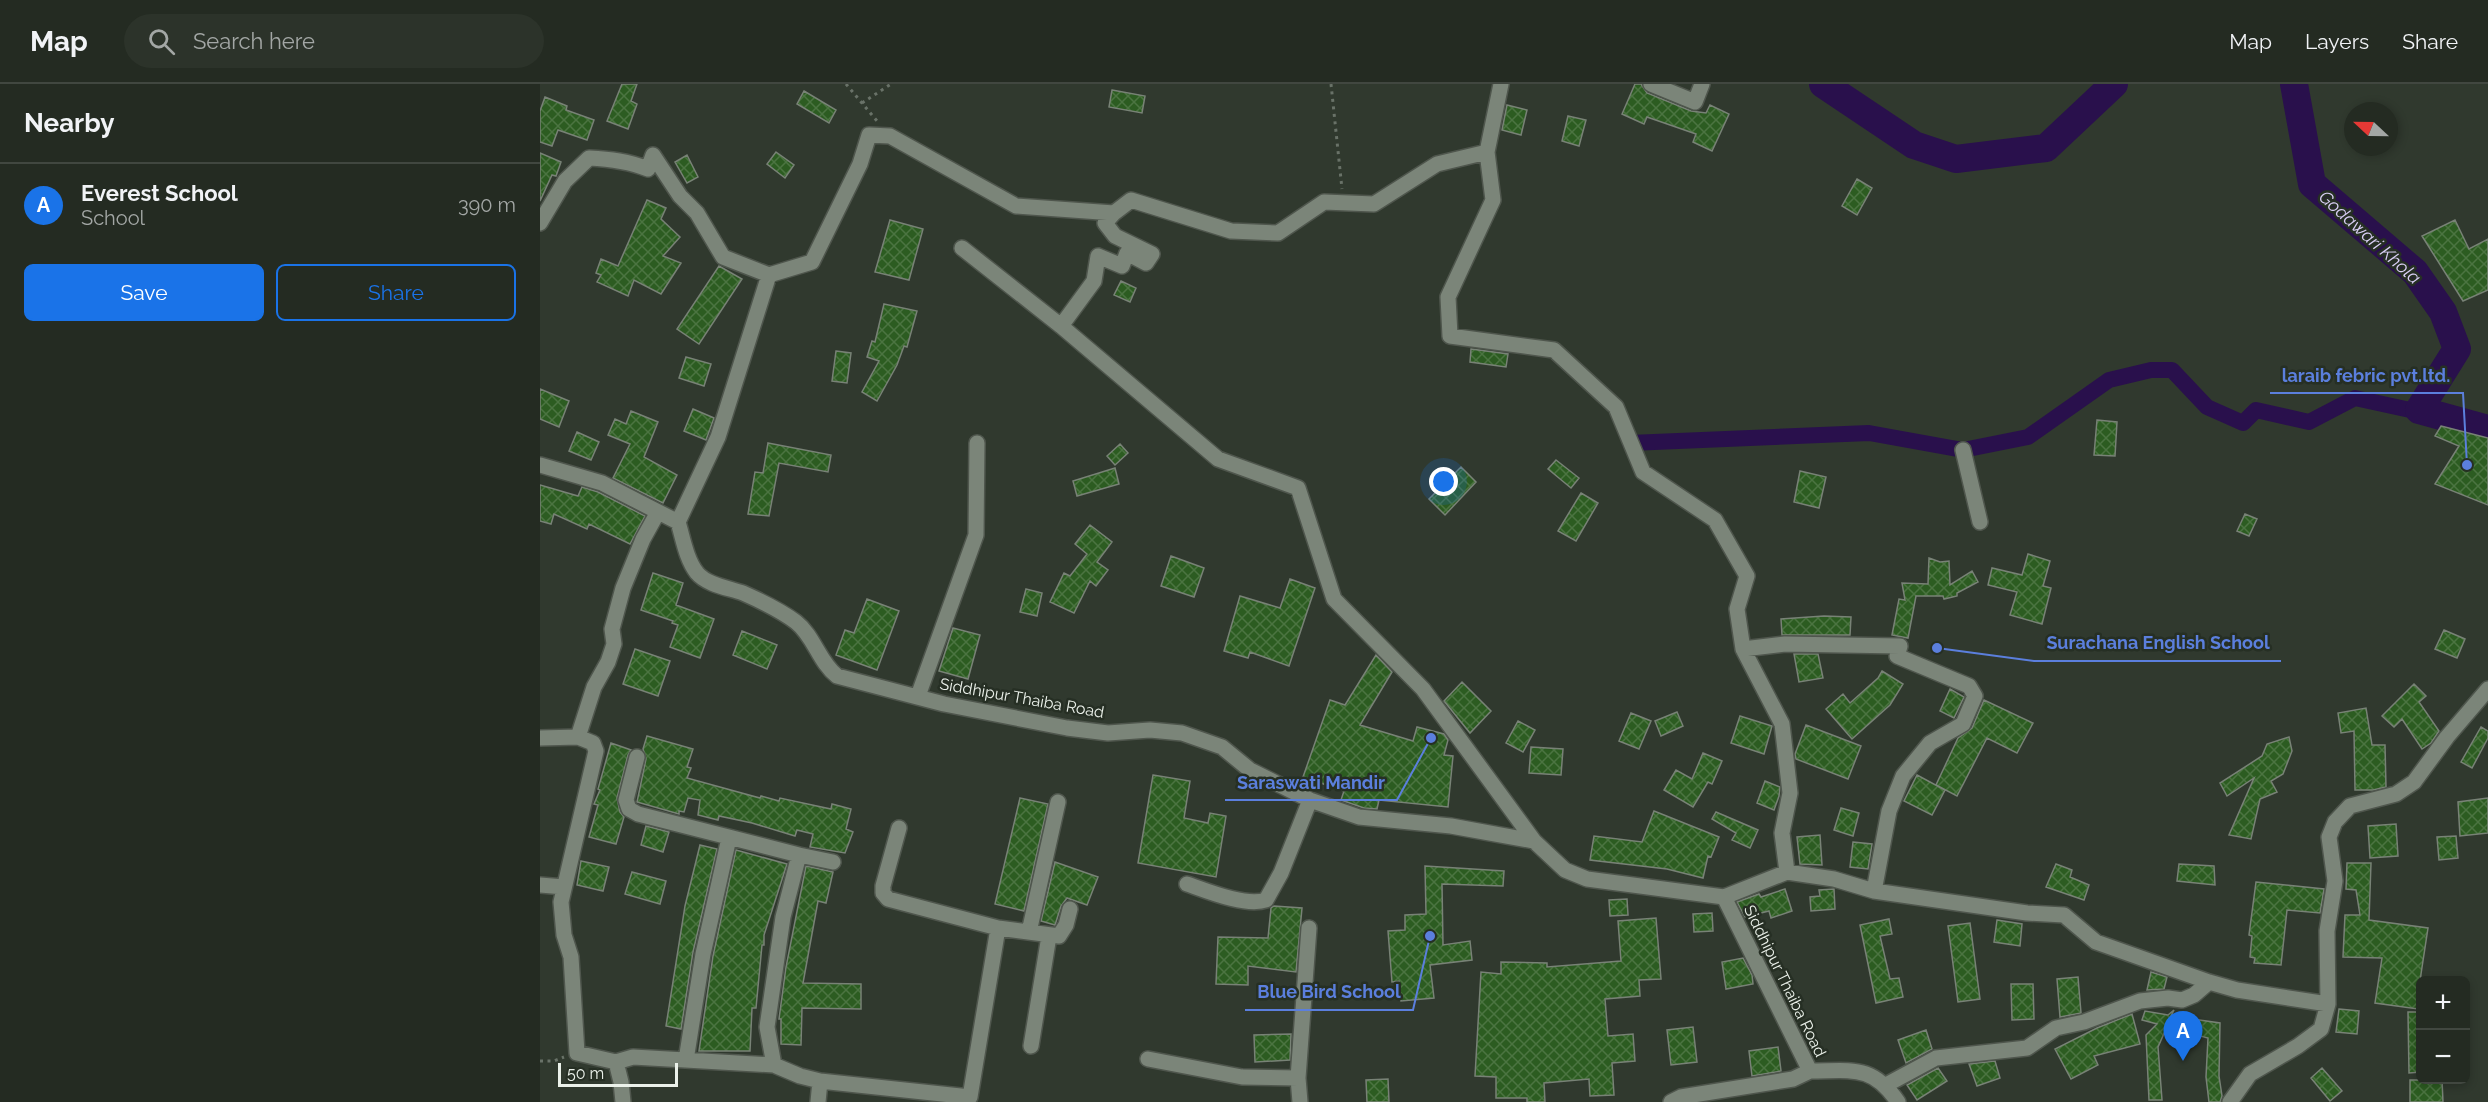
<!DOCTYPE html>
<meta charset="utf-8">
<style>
body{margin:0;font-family:Raleway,sans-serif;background:#2c332a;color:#f1f3f6}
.controls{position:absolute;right:18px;bottom:18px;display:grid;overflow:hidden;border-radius:9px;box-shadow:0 3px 9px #0003}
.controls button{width:54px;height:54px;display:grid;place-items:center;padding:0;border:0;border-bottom:2px solid #414740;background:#242b22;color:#f1f3f6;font:30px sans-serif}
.compass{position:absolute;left:1804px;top:18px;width:54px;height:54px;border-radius:50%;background:#242b22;box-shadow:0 3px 9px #0003;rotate:292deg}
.scale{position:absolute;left:18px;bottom:15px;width:120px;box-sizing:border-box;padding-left:6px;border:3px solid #ebf1ea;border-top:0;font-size:16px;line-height:21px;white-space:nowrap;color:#ebf1ea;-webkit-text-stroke:4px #262f24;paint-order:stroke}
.you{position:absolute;left:904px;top:398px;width:21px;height:21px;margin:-15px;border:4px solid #fff;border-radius:50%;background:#1a73e8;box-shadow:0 0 0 9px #1a73e833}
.badge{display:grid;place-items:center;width:39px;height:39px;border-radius:50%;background:#1a73e8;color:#fff;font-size:20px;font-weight:700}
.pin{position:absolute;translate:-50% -50px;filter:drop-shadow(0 2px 3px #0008)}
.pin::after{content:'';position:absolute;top:32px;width:21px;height:18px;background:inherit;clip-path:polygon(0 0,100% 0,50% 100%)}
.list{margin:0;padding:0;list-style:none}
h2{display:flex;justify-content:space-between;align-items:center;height:78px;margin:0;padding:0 24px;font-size:26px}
h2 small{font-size:20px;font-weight:400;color:#a3a7a5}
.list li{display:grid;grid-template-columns:39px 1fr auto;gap:18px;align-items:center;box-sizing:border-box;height:84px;padding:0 24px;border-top:2px solid #414740}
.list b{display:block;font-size:22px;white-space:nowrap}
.list p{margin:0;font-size:20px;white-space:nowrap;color:#a3a7a5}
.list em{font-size:20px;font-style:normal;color:#a3a7a5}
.actions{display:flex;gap:12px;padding:18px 24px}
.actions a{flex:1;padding:14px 0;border:2px solid #1a73e8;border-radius:9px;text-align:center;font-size:21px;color:#1a73e8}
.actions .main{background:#1a73e8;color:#fff}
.icon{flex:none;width:33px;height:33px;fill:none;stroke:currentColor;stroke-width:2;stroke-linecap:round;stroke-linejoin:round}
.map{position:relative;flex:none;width:1948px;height:1018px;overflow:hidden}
header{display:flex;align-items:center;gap:36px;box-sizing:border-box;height:84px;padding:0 30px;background:#242b22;border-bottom:2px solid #414740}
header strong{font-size:28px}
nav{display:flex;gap:33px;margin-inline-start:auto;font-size:21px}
.search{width:420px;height:54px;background:#2c332a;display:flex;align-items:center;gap:15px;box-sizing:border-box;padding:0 21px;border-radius:33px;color:#a3a7a5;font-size:22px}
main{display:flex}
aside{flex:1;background:#242b22}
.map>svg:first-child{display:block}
</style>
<header>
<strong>Map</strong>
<div class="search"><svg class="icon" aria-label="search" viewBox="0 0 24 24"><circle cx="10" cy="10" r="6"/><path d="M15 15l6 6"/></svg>Search here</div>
<nav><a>Map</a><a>Layers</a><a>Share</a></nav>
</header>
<main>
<aside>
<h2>Nearby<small></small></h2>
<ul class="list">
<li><span class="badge">A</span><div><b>Everest School</b><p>School</p></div><em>390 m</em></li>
</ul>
<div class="actions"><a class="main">Save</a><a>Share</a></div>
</aside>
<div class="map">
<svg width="1948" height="1018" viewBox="0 0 1948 1018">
<defs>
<pattern id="building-cross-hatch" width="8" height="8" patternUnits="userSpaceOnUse" patternTransform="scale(1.5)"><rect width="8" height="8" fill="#2c5c21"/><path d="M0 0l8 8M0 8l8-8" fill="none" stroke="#4b7441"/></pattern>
</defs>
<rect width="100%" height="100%" fill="#30392e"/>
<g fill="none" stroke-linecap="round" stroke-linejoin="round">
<!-- canal -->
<path stroke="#29104c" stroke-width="16" d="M1090,359L1329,349L1423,366L1488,353L1569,296L1611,286H1632L1667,323L1703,339L1716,326L1769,338L1815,314L1948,343"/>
<!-- river -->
<path stroke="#29104c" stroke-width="28" d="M1283,0L1374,61L1416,75L1506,64L1574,0
M1754,0L1772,100L1875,188L1903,228L1917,265L1879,326L1948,345"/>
</g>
<!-- building -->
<path fill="url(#building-cross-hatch)" stroke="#788276" stroke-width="1.5" d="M82,0H97L91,17L97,20L88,45L67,37Z
M1095,0H1101L1107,9L1151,27L1166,29L1170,21L1189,30L1172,67L1153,58L1156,50L1107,33L1104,40L1082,30Z
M572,6L605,12L602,29L569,23Z
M264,7L296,26L289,39L257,20Z
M5,13L27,22L26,26L54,36L47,56L18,46L12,62L0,58V27Z
M967,21L987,26L981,51L962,46Z
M1028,32L1046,36L1039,62L1022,57Z
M236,68L254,81L245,94L227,80Z
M0,69L21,78L16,92L12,91L0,117Z
M147,71L158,93L147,99L135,78Z
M1317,95L1332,104L1317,131L1302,122Z
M107,116L126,124L121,135L140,153L123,172L141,179L121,210L94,196L88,212L57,198L61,191L56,189L61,175L78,182Z
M350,136L383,145L369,196L335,188Z
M1915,136L1929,165L1948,155V206L1923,217L1882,152Z
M179,182L202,195L159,260L137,245Z
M581,197L596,204L590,218L574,211Z
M344,220L377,227L367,263L364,262L357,281L337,317L322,308L339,277L327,273L332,257L335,258Z
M931,265L968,270L966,283L930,278Z
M296,267L311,269L307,299L292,297Z
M146,273L171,280L164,302L139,294Z
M0,305L29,317L19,343L0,335Z
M153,325L174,334L166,356L144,347Z
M91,327L118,338L104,373L137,391L123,419L73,394L90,360L68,351L75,335L86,340Z
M1557,336L1577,338L1575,372L1554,371Z
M1901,342L1948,354V421L1895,400L1919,362L1895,352Z
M37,348L59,358L51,376L29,367Z
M228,359L291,371L288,388L239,379L229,432L208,430L215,388L223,389Z
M580,360L588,369L575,381L567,372Z
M1016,376L1039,394L1031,404L1008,385Z
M921,383L936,398L905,431L889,415Z
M575,384L579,400L537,412L533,397Z
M1260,387L1286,393L1279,424L1254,418Z
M0,401L38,412L42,403L58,408L105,432L90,460L49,440L47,445L14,430L11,440L0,437Z
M1041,409L1058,419L1036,457L1018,447Z
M1705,430L1717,435L1709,452L1697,447Z
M550,441L572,458L557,478L568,486L556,502L550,497L534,529L510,518L524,489L530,492L547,470L535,460Z
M1488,470L1510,477L1503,502L1511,504L1502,540L1470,531L1477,508L1448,501L1452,484L1482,491Z
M631,472L664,484L654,513L621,502Z
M1389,474L1400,478L1409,477L1410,501L1432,487L1438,498L1417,509V512L1404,515L1403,512H1376L1368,554L1352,551L1359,515L1365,516L1362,499L1388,500Z
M113,489L143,499L136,521L174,535L160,574L130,563L138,541L132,539L133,537L101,526Z
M750,495L775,504L749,582L710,568L708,574L684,567L700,512L740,524Z
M486,505L502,509L497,532L480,528Z
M327,515L359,527L337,586L296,571L305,546L314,549Z
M1284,532L1311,533L1310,551H1242L1241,535Z
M413,544L440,551L428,595L399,587Z
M1904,546L1925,555L1917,574L1895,565Z
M202,547L237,561L227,585L193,571Z
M95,565L130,577L118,612L83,600Z
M1254,570H1278L1283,594L1259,598Z
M836,571L852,588L820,641L873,657L877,643L904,650L908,656L904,671L913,672L908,723L839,716L837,725L824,724L801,716L804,707L763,693L790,616L805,621Z
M1342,587L1363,600L1350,621L1312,655L1286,625L1303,610L1310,619L1338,594Z
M922,598L951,627L930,649L904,617Z
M1874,600L1886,612L1879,618L1899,647L1891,659L1882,665L1862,635L1854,643L1842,632Z
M1410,605L1424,613L1414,634L1400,627Z
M1444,616L1493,639L1477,669L1447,654L1417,712L1396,701L1418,654L1432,644Z
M1826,624L1832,661H1845L1846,703L1833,706H1815L1814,647L1801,649L1798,629Z
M1137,628L1143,642L1121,652L1115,637Z
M1091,629L1111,637L1099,665L1079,657Z
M1200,632L1232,642L1224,670L1191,659Z
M978,637L995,646L983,668L966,659Z
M1266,641L1321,662L1308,695L1256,675L1255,670Z
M1941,643L1948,647V654L1932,684L1921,678Z
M107,652L153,665L147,683L151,684L147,694L220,714L221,712L239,717L240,714L291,725L292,720L311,725L306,745L313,748L305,769L270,763L273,750L257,746L255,752L212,739L179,732L178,736L158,731L160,716L148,714L144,728L139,727V730L97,718L106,675L103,665Z
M1749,653L1752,667L1743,690L1731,697L1737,708L1720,715L1711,755L1689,751L1714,694L1687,712L1680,699L1722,672L1727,660Z
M71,659L91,666L88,671L77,714L80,728L84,733L76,760L49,753L58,721L54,720L60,706L58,705Z
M991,663L1023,665L1021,691L989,689Z
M1163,669L1182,677L1172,700L1168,698L1153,723L1124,706L1136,686L1152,695Z
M613,691L650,697L644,734L668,739L670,729L686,732L676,793L598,779Z
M1377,691L1405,706L1392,731L1364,717Z
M1225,697L1240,703L1239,712L1234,726L1217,719Z
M480,714L508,720L484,827L455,820Z
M1948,714V749L1920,752L1918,718Z
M1301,724L1319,729L1313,752L1294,746Z
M1114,727L1179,753L1171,773L1168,772L1163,794L1127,785L1050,776L1054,752L1102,758Z
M1176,728L1218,746L1210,764L1192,756L1196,749L1172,735Z
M1856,740L1858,772L1830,774L1828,742Z
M106,742L129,748L123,768L101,761Z
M1280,751L1282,781L1260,780L1257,753Z
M1916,752L1918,774L1899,776L1897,753Z
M1313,758L1332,760L1328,785L1310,783Z
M160,761L177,765L153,868L141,945L126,942L145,822Z
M196,766L247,780L224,851V861H222L216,924H212L210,967H159L173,872Z
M41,777L69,783L63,807L37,801Z
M515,778L558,793L547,821L527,814L521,822L515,841L501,837Z
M1807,779H1831L1829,836L1888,844L1881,890L1878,925L1835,919L1842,874L1803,873L1805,831H1820L1816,806L1806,805Z
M1516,780L1532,786L1530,793L1549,801L1544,816L1506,803Z
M1639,780L1674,782L1675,801L1637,797Z
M266,782L293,788L286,819L278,817L263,899L321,900V925L262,924L261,961L241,960V935H239L246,883Z
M885,782L964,787L963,802L902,800L903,861L930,857L932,876L890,881L894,914L861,917L859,897L852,898L848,847L865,846V831L886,830Z
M92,788L126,797L120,820L85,810Z
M1716,798L1784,805L1780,829L1747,826L1741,881L1714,879L1715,874L1710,873L1712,852L1709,851Z
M1245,805L1252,827L1231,834L1229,827L1205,833L1197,818L1219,810L1221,813Z
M1294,805L1295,825L1271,827L1270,813L1280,812L1279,806Z
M1087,815L1088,831L1070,832L1069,816Z
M734,822L762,824L756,888L708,882V901L676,900L678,853L728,854L731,824Z
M1172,829L1173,847L1154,848L1153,830Z
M1116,834L1121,895L1099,896L1100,912L1065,915L1068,952L1093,950L1095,977L1072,979L1074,1011L1050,1012L1049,995L1004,999L1005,1018H987V1014H956V993L935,992L941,888L961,890V878L1007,879V883L1081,877L1078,837Z
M1349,835L1352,850L1340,852L1350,895L1359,894L1363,913L1336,919L1320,841Z
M1457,836L1482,840L1480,862L1454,858Z
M1430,839L1440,915L1418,918L1408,842Z
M1203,874L1212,891L1213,900L1186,905L1182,878Z
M1611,888L1627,893L1624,905L1607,906Z
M1538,893L1541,929L1520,933L1517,895Z
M1471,900H1493L1494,935L1472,936Z
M1799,925L1819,927L1817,950L1796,948Z
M1634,926L1631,932L1680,939L1679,992L1682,1012L1680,1018H1669L1666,993L1668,954L1627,943L1618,963L1622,1016H1609L1606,951L1617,940L1602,936L1605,927L1628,931Z
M1868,928H1881V988L1869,989Z
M1592,930L1600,960L1554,972L1558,981L1531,995L1515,965L1557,944Z
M1153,943L1157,978L1131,981L1127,946Z
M1386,946L1392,965L1366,979L1358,956Z
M751,950L750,976L715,978L714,951Z
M1238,963L1241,987L1212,992L1209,967Z
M1455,977L1460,994L1437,1002L1429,980Z
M1398,984L1407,997L1377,1016L1367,1001Z
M1782,984L1802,1007L1790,1017L1771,994Z
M848,995L849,1018H827L826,996Z
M1870,996H1902L1903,1018H1870Z"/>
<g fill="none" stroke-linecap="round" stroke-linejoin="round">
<!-- minor casing -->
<g stroke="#4f564d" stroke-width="18">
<path id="minor" d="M961,0L947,68L953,116L908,213L910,252L1014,266L1076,323L1103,388L1175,436L1207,492L1197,525L1203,565L1242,640L1250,709L1242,749L1247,788
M1111,0L1155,18L1162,0
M0,139L25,97L49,74C70,75 88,77 108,85L113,71L140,112L157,129L183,173L229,191
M422,164L521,242L678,375L758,404L794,515L883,605L994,757
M521,242L554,197L558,172L582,182L587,169L606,179L612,170L575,152L565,139L574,129
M1423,366L1440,438
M0,381L62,399L138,438C143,454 146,475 157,489C167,501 189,504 203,509C221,517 240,526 256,538C274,552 279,578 297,592L404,620L527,644L568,649L610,646L642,649L682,663L710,686L770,716L819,733L911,742L994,757L1025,786L1047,795L1184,813L1270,987C1312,987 1332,980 1358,1018
M138,438L178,353L229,191L272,178L320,80L329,51L350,52L476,122L574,129L591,116L691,147L738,149L784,118L834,120L897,80L947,68
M1203,565L1245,560L1360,562L1357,572L1429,602L1435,612L1423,640L1390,659L1363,692L1349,727L1334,807
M378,612L436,451L437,359
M38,653L54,603L68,578L74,560L72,545L83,504L103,455L118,428
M0,654L38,653L53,659L56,667L21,818L24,851L31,873L37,969L76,978L81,998L83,1018
M97,673L86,716L89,725L98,730L259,771L243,833L227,943L234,981L260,992L280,997L430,1013L458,844
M359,744L343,802V809L348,815L458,844L519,852L526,841L530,825
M259,771L293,778
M647,800C667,807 706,823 726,816L741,789L770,716
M0,801L24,803
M1184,813L1247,788L1294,795L1334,807L1487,829L1524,831L1556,858L1669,898L1697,906L1788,920
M489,848L518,718
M491,962L509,852
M608,975L702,993L758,994
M146,976L163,870L189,754
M76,978L93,973L234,981
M1346,1001L1396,974L1487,964L1516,944L1544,938L1600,917L1628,914L1642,916L1654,911L1669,898
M278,1018L280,997
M760,1018L758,994L769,844
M1131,1018L1141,1013L1253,995L1270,987
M1690,1018L1710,990L1758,962L1781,945L1788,920L1787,847L1795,797L1789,753L1795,738L1810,722L1856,710L1874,698L1907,653L1948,605"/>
</g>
<!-- path -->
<path stroke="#697268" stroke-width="3" stroke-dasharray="3 4.5" stroke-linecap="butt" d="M306,0L337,37
M791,0L802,105
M322,19L351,0
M0,977H14L24,973"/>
<!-- minor -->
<use href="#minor" stroke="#7b8579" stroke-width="15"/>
</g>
<g text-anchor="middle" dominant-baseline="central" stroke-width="5" stroke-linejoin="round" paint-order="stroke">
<!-- street labels -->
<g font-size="16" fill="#ebf1ea" stroke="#262f24">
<text transform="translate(482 614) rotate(10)">Siddhipur Thaiba Road</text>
<text transform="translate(1245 897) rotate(64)">Siddhipur Thaiba Road</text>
</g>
<!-- water labels -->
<g font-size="18" font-style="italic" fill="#dacff6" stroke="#262f24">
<text transform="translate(1830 153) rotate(42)">Godawari Khola</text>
</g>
</g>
<!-- callouts -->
<path fill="none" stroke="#5b7fdd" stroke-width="2" d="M1927 381L1923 309H1730M1397 564L1494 577H1741M891 654L857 716H685M890 852L873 926H705"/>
<g fill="#5b7fdd" stroke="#262f24" stroke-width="2">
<circle cx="1927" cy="381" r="6"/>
<circle cx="1397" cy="564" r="6"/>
<circle cx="891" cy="654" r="6"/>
<circle cx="890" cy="852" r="6"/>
</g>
<g font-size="18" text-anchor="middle" font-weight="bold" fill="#5b7fdd" stroke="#262f24" stroke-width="5" stroke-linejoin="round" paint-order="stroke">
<text x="1826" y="298">laraib febric pvt.ltd.</text>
<text x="1618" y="565">Surachana English School</text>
<text x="771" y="705">Saraswati Mandir</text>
<text x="789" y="914">Blue Bird School</text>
</g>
</svg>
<div class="controls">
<button>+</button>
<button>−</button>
</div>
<svg class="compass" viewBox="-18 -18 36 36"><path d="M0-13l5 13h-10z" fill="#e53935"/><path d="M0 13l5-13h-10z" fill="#a3a7a5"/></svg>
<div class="scale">50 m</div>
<div class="you"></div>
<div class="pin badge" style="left:1643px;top:977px">A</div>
</div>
</main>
